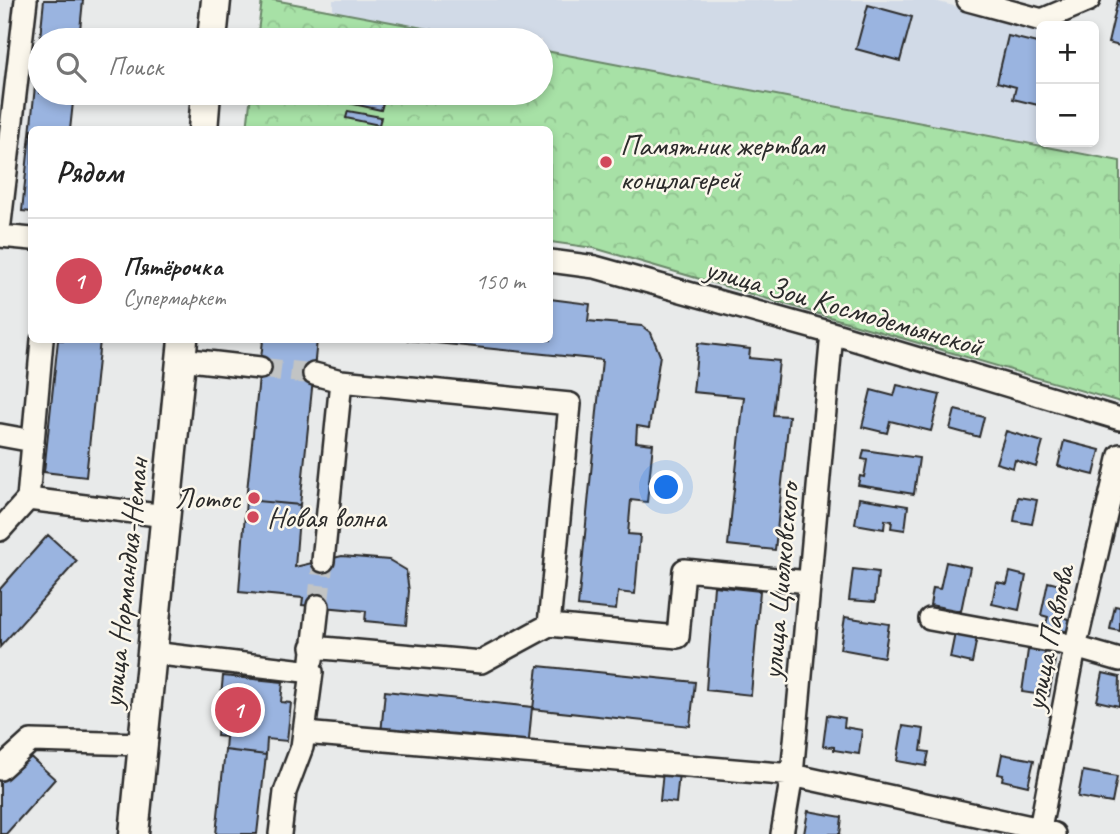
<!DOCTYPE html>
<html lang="ru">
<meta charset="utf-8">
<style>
body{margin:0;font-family:Caveat,sans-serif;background:#f2f2f2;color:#222}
.controls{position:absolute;right:21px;top:21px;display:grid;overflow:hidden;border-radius:10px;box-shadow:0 4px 10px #0003}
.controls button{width:63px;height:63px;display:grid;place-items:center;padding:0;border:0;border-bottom:2px solid #e0e0e0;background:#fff;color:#222;font:35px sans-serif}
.you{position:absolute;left:667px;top:488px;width:24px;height:24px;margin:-18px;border:5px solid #fff;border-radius:50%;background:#1a73e8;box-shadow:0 0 0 10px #1a73e833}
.badge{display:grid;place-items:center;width:46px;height:46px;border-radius:50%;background:#d1495b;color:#fff;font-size:23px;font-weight:700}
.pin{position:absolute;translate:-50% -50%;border:4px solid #fff;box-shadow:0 2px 7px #0006}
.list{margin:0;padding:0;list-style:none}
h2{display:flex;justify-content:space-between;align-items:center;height:91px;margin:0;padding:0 28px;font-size:30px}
h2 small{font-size:23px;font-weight:400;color:#767676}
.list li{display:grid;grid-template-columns:46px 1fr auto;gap:21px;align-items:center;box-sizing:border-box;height:126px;padding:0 28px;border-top:2px solid #e0e0e0}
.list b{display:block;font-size:26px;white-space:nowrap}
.list p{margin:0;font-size:23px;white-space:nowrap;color:#767676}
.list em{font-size:23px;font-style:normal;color:#767676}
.icon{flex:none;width:38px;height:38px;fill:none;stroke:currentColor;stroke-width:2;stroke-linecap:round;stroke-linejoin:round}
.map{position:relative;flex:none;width:1120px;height:834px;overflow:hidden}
.search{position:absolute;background:#fff;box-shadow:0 4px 10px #0003;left:28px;top:28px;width:525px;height:77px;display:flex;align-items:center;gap:18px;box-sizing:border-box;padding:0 24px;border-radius:38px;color:#767676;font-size:26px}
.panel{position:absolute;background:#fff;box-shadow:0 4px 10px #0003;left:28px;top:126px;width:525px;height:217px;border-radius:10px}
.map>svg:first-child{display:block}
</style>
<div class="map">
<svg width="1120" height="834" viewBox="0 0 1120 834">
<defs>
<pattern id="park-crowns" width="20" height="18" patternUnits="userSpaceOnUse" patternTransform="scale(1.75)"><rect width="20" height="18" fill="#a7e1a6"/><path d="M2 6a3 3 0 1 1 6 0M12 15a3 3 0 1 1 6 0" fill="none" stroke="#90c18f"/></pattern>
</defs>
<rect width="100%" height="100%" fill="#e8eaea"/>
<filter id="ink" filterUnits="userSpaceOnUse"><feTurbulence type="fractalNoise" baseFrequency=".0143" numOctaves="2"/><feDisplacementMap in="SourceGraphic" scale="14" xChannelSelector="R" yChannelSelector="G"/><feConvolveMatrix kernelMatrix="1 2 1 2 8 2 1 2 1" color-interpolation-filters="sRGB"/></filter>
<g filter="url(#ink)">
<!-- built -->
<path fill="#d1dae7" d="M333,0H931L1041,29V133L1039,144L541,50V40H487L333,11Z"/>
<!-- park -->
<path fill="url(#park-crowns)" stroke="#698668" stroke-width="2" d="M262,0H274L487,40H257Z
M541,50L1120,161V402L594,248L550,242V130H247L251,93H541Z"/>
<!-- building -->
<path fill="#9ab4e0" stroke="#2b2b2b" stroke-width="2" d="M44,0H83L79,40H40V93H74L70,130H32V212L22,211Z
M1118,0H1120V46L1108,43Z
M868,5L912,17L900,61L856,49Z
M1008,36L1041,44V93L1038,105L1013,99L1016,87L997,82Z
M351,96L383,103L381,110L349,103Z
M348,111L381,117L379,125L346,118Z
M550,299L590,304L588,321L642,326L651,333L660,355L649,428L637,426L636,442L653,444L647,502L631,500L628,534L640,535L635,594L618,592L616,610L578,606L602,360L407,340H550Z
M58,340H100L86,477L44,472Z
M263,340H317L300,505L246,500Z
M698,343L750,349L749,358L779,361L773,415L789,416L775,550L728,545L744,397L693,392Z
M897,385L940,395L931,431L890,421L887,433L862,427L871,390L894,396Z
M955,410L984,417L979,437L950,429Z
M1006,431L1043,442L1036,467L1015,460L1013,468L996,463Z
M1064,441L1100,450L1094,475L1058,466Z
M864,450L919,458L914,494L858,485L860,476L864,477L867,460L862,459Z
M1018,497L1037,500L1032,524L1014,521Z
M859,498L908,506L905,530L891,528L892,521L885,520L884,529L855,524Z
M246,500L300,505L295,567L342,556L389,560L406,570L409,591L406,625L365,621L366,611L302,605L303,598L239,592Z
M48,535L77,561L0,647V589Z
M946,562L970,567L961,611L930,605L933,588L940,589Z
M853,569L878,572L875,602L849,600Z
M1010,572L1026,576L1019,610L992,604L996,582L1007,584Z
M1048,582L1068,587L1061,617L1073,620L1070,632L1045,627L1048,617L1041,615Z
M714,586L760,591L751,695L706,690Z
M1115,606L1120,607V631L1110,629Z
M845,617L889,624L884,657L840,649Z
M956,628L978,632L972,663L950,658Z
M1028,650L1045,652L1044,658L1055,660L1049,696L1022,692Z
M538,666L695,682L690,726L533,709Z
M1103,673L1120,677L1119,706L1097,701Z
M223,676L283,682L281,702L291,703L287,741L267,739L266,755L225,750L226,737L217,736Z
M385,691L532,707L528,750L381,734Z
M827,715L845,718L844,727L862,730L859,754L834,750V747L823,746Z
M903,726L924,729L921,751L929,752L926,766L897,761Z
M225,750L266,755L257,834H216Z
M26,753L55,779L6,834H0V782Z
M1002,754L1034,760L1028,786L1002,780L1003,775L998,774Z
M663,771L679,773L676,803L660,801Z
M1083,771L1117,777L1112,803L1078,797Z
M808,811L842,817L840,834H804Z"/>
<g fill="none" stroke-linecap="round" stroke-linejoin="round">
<!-- minor-tunnel -->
<path stroke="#c2c4c4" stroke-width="21" stroke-dasharray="21 10" stroke-linecap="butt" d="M260,368L314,374
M318,606L323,561"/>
<!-- minor casing -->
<g stroke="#2b2b2b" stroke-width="26">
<path id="minor" d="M968,0L1042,20L1089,0
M0,223L26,0
M0,236L32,239
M550,261L595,267L832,333L1120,419
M181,359L260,368
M314,374L341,381L323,561
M0,435L33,441
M28,499L166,516
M0,530L28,499L42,340
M930,619L1061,643L1120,660
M549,625L678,637L684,570L809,582
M312,647L481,662L549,625L570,404L341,381
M152,653L312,672L302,747L285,792L280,834
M312,660L318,606
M304,733L792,775L1040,829L1054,834
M0,769L31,741L143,744
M782,834L792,775L832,333
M1039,834L1075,648L1120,455"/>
</g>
<!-- major casing -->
<g stroke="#2b2b2b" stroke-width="33">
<path id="major" d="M212,40L216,0
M203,130L206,93
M134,834L183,340"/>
</g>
<!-- minor -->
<use href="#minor" stroke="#fbf7ec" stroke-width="21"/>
<!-- major -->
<use href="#major" stroke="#fbf7ec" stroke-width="28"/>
</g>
</g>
<!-- markers -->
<g fill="#d1495b" stroke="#fbf7ec" stroke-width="2.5">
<circle cx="606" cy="162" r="7"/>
<circle cx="254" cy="498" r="7"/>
<circle cx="253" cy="517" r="7"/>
</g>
<g text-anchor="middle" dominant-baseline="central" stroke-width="5" stroke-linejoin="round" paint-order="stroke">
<!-- poi labels -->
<g font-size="30" fill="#2b2b2b" stroke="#fbf7ec" text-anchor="start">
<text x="620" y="145">Памятник жертвам<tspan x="620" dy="34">концлагерей</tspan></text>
<text x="240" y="498" text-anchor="end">Лотос</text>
<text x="267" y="517">Новая волна</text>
</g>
<!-- street labels -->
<g font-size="30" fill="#2b2b2b" stroke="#fbf7ec">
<text transform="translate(844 307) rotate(16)">улица Зои Космодемьянской</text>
<text transform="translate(780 581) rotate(-85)">улица Циолковского</text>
<text transform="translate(125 583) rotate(-84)">улица Нормандия-Неман</text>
<text transform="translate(1049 638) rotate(-78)">улица Павлова</text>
</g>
</g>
</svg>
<div class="controls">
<button>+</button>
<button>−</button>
</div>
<div class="you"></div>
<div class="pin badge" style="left:238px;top:710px">1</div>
<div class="search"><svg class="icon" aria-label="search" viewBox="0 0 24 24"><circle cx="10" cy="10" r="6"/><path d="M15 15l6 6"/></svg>Поиск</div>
<section class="panel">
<h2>Рядом<small></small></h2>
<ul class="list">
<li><span class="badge">1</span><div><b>Пятёрочка</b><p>Супермаркет</p></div><em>150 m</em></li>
</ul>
</section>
</div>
